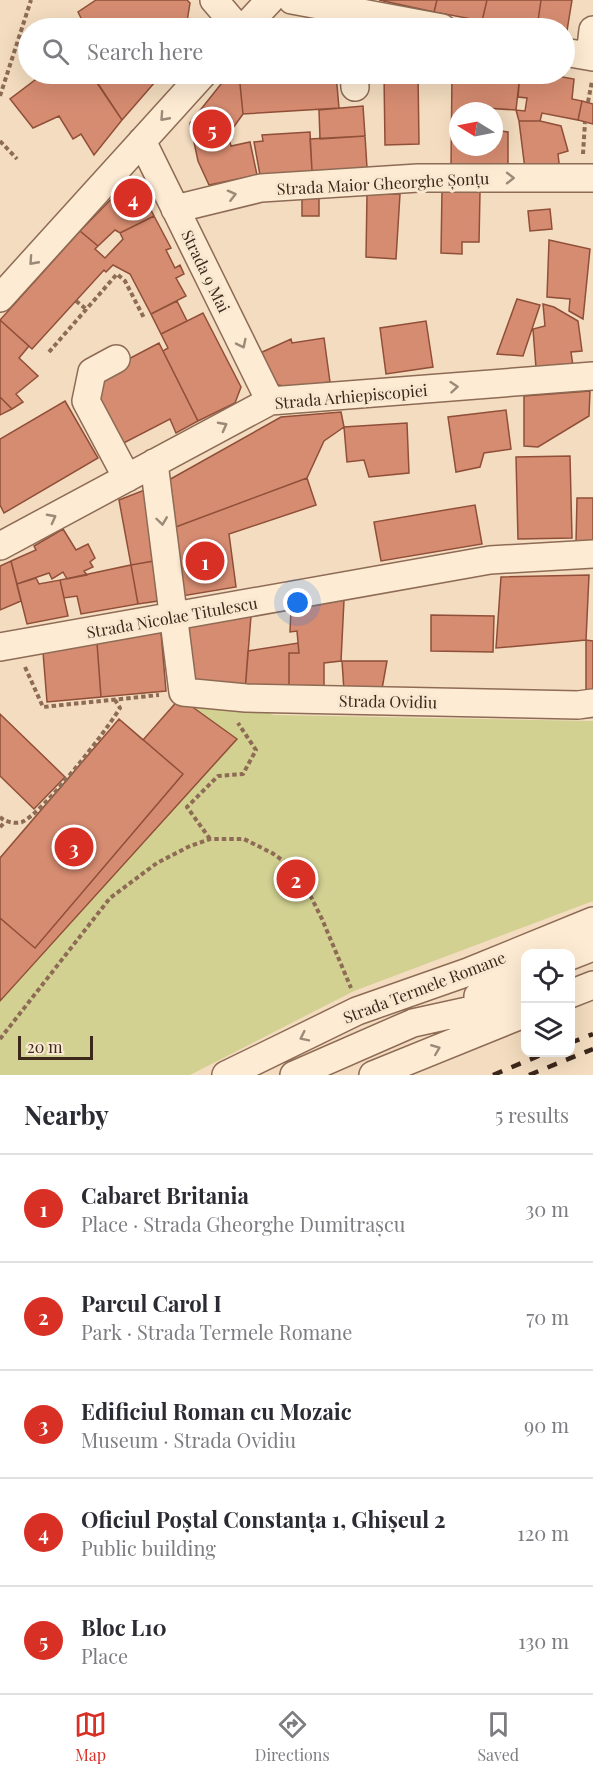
<!DOCTYPE html>
<meta charset="utf-8">
<style>
body{margin:0;font-family:"Playfair Display",serif;background:#f7f7f7;color:#2b2b33}
.controls{position:absolute;right:18px;bottom:18px;display:grid;overflow:hidden;border-radius:12px;box-shadow:0 6px 24px #0002}
.controls button{width:54px;height:54px;display:grid;place-items:center;padding:0;border:0;border-bottom:2px solid #e1e1e2;background:#fff;color:#2b2b33;font:30px sans-serif}
.compass{position:absolute;left:449px;top:102px;width:54px;height:54px;border-radius:50%;background:#fff;box-shadow:0 6px 24px #0002;rotate:280deg}
.scale{position:absolute;left:18px;bottom:15px;width:75px;box-sizing:border-box;padding-left:6px;border:3px solid #3c271b;border-top:0;font-size:16px;line-height:21px;white-space:nowrap;color:#3c271b;-webkit-text-stroke:4px #f9e8d0;paint-order:stroke}
.you{position:absolute;left:298px;top:603px;width:21px;height:21px;margin:-15px;border:4px solid #fff;border-radius:50%;background:#1a73e8;box-shadow:0 0 0 9px #1a73e833}
.badge{display:grid;place-items:center;width:39px;height:39px;border-radius:50%;background:#d93025;color:#fff;font-size:20px;font-weight:700}
.pin{position:absolute;translate:-50% -50%;border:3px solid #fff;box-shadow:0 2px 6px #0006}
.list{margin:0;padding:0;list-style:none}
h2{display:flex;justify-content:space-between;align-items:center;height:78px;margin:0;padding:0 24px;font-size:26px}
h2 small{font-size:20px;font-weight:400;color:#7c7c81}
.list li{display:grid;grid-template-columns:39px 1fr auto;gap:18px;align-items:center;box-sizing:border-box;height:108px;padding:0 24px;border-top:2px solid #e1e1e2}
.list b{display:block;font-size:22px;white-space:nowrap}
.list p{margin:0;font-size:20px;white-space:nowrap;color:#7c7c81}
.list em{font-size:20px;font-style:normal;color:#7c7c81}
.icon{flex:none;width:33px;height:33px;fill:none;stroke:currentColor;stroke-width:2;stroke-linecap:round;stroke-linejoin:round}
.map{position:relative;flex:none;width:593px;height:1075px;overflow:hidden}
.search{position:absolute;background:#fff;box-shadow:0 6px 24px #0002;left:18px;right:18px;top:18px;height:66px;display:flex;align-items:center;gap:15px;box-sizing:border-box;padding:0 21px;border-radius:33px;color:#7c7c81;font-size:22px}
.sheet{height:618px;background:#fff}
nav{display:flex;justify-content:space-around;align-items:center;box-sizing:border-box;height:84px;border-top:2px solid #e1e1e2;background:#fff;font-size:16px;color:#7c7c81}
nav a{display:grid;justify-items:center;gap:3px}
nav .on{color:#d93025}
.map>svg:first-child{display:block}
</style>
<div class="map">
<svg width="593" height="1075" viewBox="0 0 593 1075">
<rect width="100%" height="100%" fill="#f3dcbf"/>
<!-- green -->
<path fill="#d2d192" d="M180,698L241,703L274,715L593,721V901L354,991L190,1075H0V858L119,719L143,740Z"/>
<!-- building -->
<path fill="#d68c71" stroke="#904f38" stroke-width="1.5" d="M96,0H187L190,3L186,28H86L78,12Z
M379,0H437L434,12Z
M437,0H487L482,21L434,12Z
M487,0H541L537,28H518L482,21Z
M541,0H572L566,37L564,28H537Z
M43,74H77L78,75L91,74L122,120L94,155L81,134L73,139L59,116L33,128L10,99Z
M101,74H162L122,120L95,79Z
M229,74H239L243,114L228,135L231,146L250,142L257,175L209,185L198,161L190,123Z
M239,74H336L339,108L243,114Z
M384,74H418L419,144L385,145Z
M452,74H520L516,110L484,108V111H458V147H494V130L508,132V170L451,166Z
M520,74H546L574,79L572,99L582,101L578,120L542,113L540,121H519L516,110L525,111L527,98L518,97Z
M582,101L593,104V124L578,120Z
M363,106L365,136L320,139L319,110Z
M519,121H540L561,126L568,151L558,154L560,171L525,169Z
M310,132L312,171L260,175L254,142L263,141L262,135Z
M365,136L367,168L312,171L310,139Z
M129,181L137,183L154,216L120,233L115,230L98,246L80,231Z
M442,191L480,192L479,242H462V254L441,253Z
M367,194H400L396,259L366,257Z
M302,197H319V216H302Z
M550,209L552,229L530,231L528,211Z
M154,216L171,248L166,250L175,268L180,265L184,274L176,278L186,296L151,314L130,274L113,265L106,272L104,270L32,349L0,320L80,231L98,246L95,249L105,258L123,239L120,233Z
M549,240L590,249L583,319L569,311L570,299L547,297Z
M517,299L540,305L523,356L497,354Z
M177,301L187,321L161,334L151,314Z
M543,304L554,307L578,321L582,351L571,352L573,366L536,368L533,329L545,326Z
M203,313L241,387L235,403L198,421L163,351L168,348L161,334Z
M0,320L29,346L19,358L38,376L16,394L23,402L12,409L0,397Z
M426,321L433,367L386,374L380,328Z
M324,338L330,382L291,387L278,385L269,379L258,354L291,339L292,343Z
M159,343L198,421L176,433L170,419L114,448L89,400L96,376Z
M590,391L589,416L538,447L524,446V396Z
M0,397L12,409L0,415Z
M65,401L98,458L4,513L0,505V439Z
M506,410L511,449L484,453L480,467L456,472L448,417Z
M341,412L344,427L324,441L307,478L173,528L167,481L281,417Z
M407,423L409,473L369,477L364,460L347,462L344,427Z
M570,456L572,538L518,539L516,457Z
M307,478L316,505L229,534L236,587L182,596L173,528Z
M147,489L154,561L131,565L119,500Z
M577,498H593V541L576,542Z
M475,505L482,544L381,561L374,522Z
M63,529L76,550L88,544L95,558L90,562L93,567L84,571L87,575L67,579L63,572L52,579L49,573L17,584L11,561L36,550L34,546Z
M11,561L21,601L0,610V566Z
M154,561L158,601L138,604L131,565Z
M131,565L138,604L81,614L77,596L64,598L60,580Z
M589,575L586,640L496,648L501,577Z
M36,578L39,584L60,580L68,616L27,624L17,584Z
M344,600L341,661L324,663V689L289,692V653H299L297,631L290,632L291,609Z
M431,615L494,616L493,652L431,651Z
M251,616L245,692L196,691L188,627Z
M161,632L166,691L101,697L97,643Z
M586,640L593,641V690L586,691Z
M97,643L101,697L47,702L43,652Z
M298,643L299,653H289V692H245L248,651Z
M342,661H387L382,689L344,691Z
M180,698L237,739L0,1001V858L119,719L143,740Z
M0,714L65,777L34,809L0,776Z
M119,719L183,774L35,948L0,918V858Z"/>
<g fill="none" stroke-linecap="round" stroke-linejoin="round">
<!-- minor casing -->
<g stroke="#8e6b55" stroke-width="30">
<path id="minor" d="M214,0L238,28
M292,0L442,28
M244,28L270,0
M564,52L593,57
M590,56L593,30
M354,74L355,87
M142,141L270,401
M175,209L261,188L418,178H593
M0,298L203,74
M116,359L92,372L86,401L127,478
M154,463L183,692L246,698L578,705L593,703
M0,546L270,401L593,376
M0,647L490,560L593,554
M570,956L593,947
M570,994L593,985
M478,996L526,975
M226,1075L357,1011L468,972L593,921
M294,1075L413,1023L526,998
M373,1075L526,1013"/>
</g>
<!-- path -->
<path stroke="#8e6b55" stroke-width="4" stroke-dasharray="4.5 3" stroke-linecap="butt" d="M0,96L31,0
M588,102L592,81
M0,141L17,159
M583,154L585,122
M76,301L86,309
M49,352L117,274L125,281L144,318
M25,667L43,707L159,695
M0,817C5,822 15,824 22,822C43,813 107,730 120,708L115,700
M0,827L5,822
M210,839L187,807L218,776L243,774L256,750L238,723
M0,1039L110,898L157,863L190,846L210,839H244L272,853L298,871L322,919L351,988"/>
<!-- minor -->
<use href="#minor" stroke="#fdebd3" stroke-width="27"/>
<!-- rail -->
<path stroke="#3c271b" stroke-width="4.5" stroke-dasharray="10 10" stroke-linecap="butt" d="M570,1043L593,1034
M493,1075L548,1052
M529,1075L593,1049"/>
</g>
<!-- one-way arrows -->
<defs><path id="oneway-chevron" d="M-2-3.5L2.5 0L-2 3.5" fill="none" stroke-width="1.6" stroke-linecap="round" stroke-linejoin="round" transform="scale(1.5)"/></defs>
<g stroke="#9c8977">
<use href="#oneway-chevron" transform="translate(164 117) rotate(132)"/>
<use href="#oneway-chevron" transform="translate(510 178)"/>
<use href="#oneway-chevron" transform="translate(232 195) rotate(-14)"/>
<use href="#oneway-chevron" transform="translate(33 261) rotate(132)"/>
<use href="#oneway-chevron" transform="translate(242 344) rotate(64)"/>
<use href="#oneway-chevron" transform="translate(454 387) rotate(-5)"/>
<use href="#oneway-chevron" transform="translate(223 426) rotate(-28)"/>
<use href="#oneway-chevron" transform="translate(52 518) rotate(-28)"/>
<use href="#oneway-chevron" transform="translate(162 521) rotate(82)"/>
<use href="#oneway-chevron" transform="translate(304 1037) rotate(154)"/>
<use href="#oneway-chevron" transform="translate(436 1049) rotate(-22)"/>
</g>
<g text-anchor="middle" dominant-baseline="central" stroke-width="6" stroke-linejoin="round" paint-order="stroke">
<!-- street labels -->
<g font-size="16" fill="#3c271b" stroke="#f9e8d0">
<text transform="translate(383 183) rotate(-3)">Strada Maior Gheorghe Șonțu</text>
<text transform="translate(206 271) rotate(64)">Strada 9 Mai</text>
<text transform="translate(351 396) rotate(-5)">Strada Arhiepiscopiei</text>
<text transform="translate(172 617) rotate(-10)">Strada Nicolae Titulescu</text>
<text transform="translate(388 701) rotate(1)">Strada Ovidiu</text>
<text transform="translate(424 987) rotate(-21)">Strada Termele Romane</text>
</g>
</g>
</svg>
<div class="controls">
<button><svg class="icon" aria-label="locate" viewBox="0 0 24 24"><circle cx="12" cy="12" r="6"/><path d="M12 2v4M12 18v4M2 12h4M18 12h4"/></svg></button>
<button><svg class="icon" aria-label="layers" viewBox="0 0 24 24"><path d="M12 4l9 5-9 5-9-5zM3 14l9 5 9-5"/></svg></button>
</div>
<svg class="compass" viewBox="-18 -18 36 36"><path d="M0-13l5 13h-10z" fill="#e53935"/><path d="M0 13l5-13h-10z" fill="#7c7c81"/></svg>
<div class="scale">20 m</div>
<div class="you"></div>
<div class="pin badge" style="left:205px;top:561px">1</div>
<div class="pin badge" style="left:296px;top:879px">2</div>
<div class="pin badge" style="left:74px;top:847px">3</div>
<div class="pin badge" style="left:133px;top:198px">4</div>
<div class="pin badge" style="left:212px;top:129px">5</div>
<div class="search"><svg class="icon" aria-label="search" viewBox="0 0 24 24"><circle cx="10" cy="10" r="6"/><path d="M15 15l6 6"/></svg>Search here</div>
</div>
<section class="sheet">
<h2>Nearby<small>5 results</small></h2>
<ul class="list">
<li><span class="badge">1</span><div><b>Cabaret Britania</b><p>Place · Strada Gheorghe Dumitrașcu</p></div><em>30 m</em></li>
<li><span class="badge">2</span><div><b>Parcul Carol I</b><p>Park · Strada Termele Romane</p></div><em>70 m</em></li>
<li><span class="badge">3</span><div><b>Edificiul Roman cu Mozaic</b><p>Museum · Strada Ovidiu</p></div><em>90 m</em></li>
<li><span class="badge">4</span><div><b>Oficiul Poștal Constanța 1, Ghișeul 2</b><p>Public building</p></div><em>120 m</em></li>
<li><span class="badge">5</span><div><b>Bloc L10</b><p>Place</p></div><em>130 m</em></li>
</ul>
</section>
<nav>
<a class="on"><svg class="icon" aria-label="map" viewBox="0 0 24 24"><path d="M3 6l6-2 6 2 6-2v14l-6 2-6-2-6 2zM9 4v14M15 6v14"/></svg>Map</a>
<a><svg class="icon" aria-label="directions" viewBox="0 0 24 24"><path d="M12 3l9 9-9 9-9-9zM9 14v-3h6M13 9l2 2-2 2"/></svg>Directions</a>
<a><svg class="icon" aria-label="saved" viewBox="0 0 24 24"><path d="M7 4h10v16l-5-4-5 4z"/></svg>Saved</a>
</nav>
